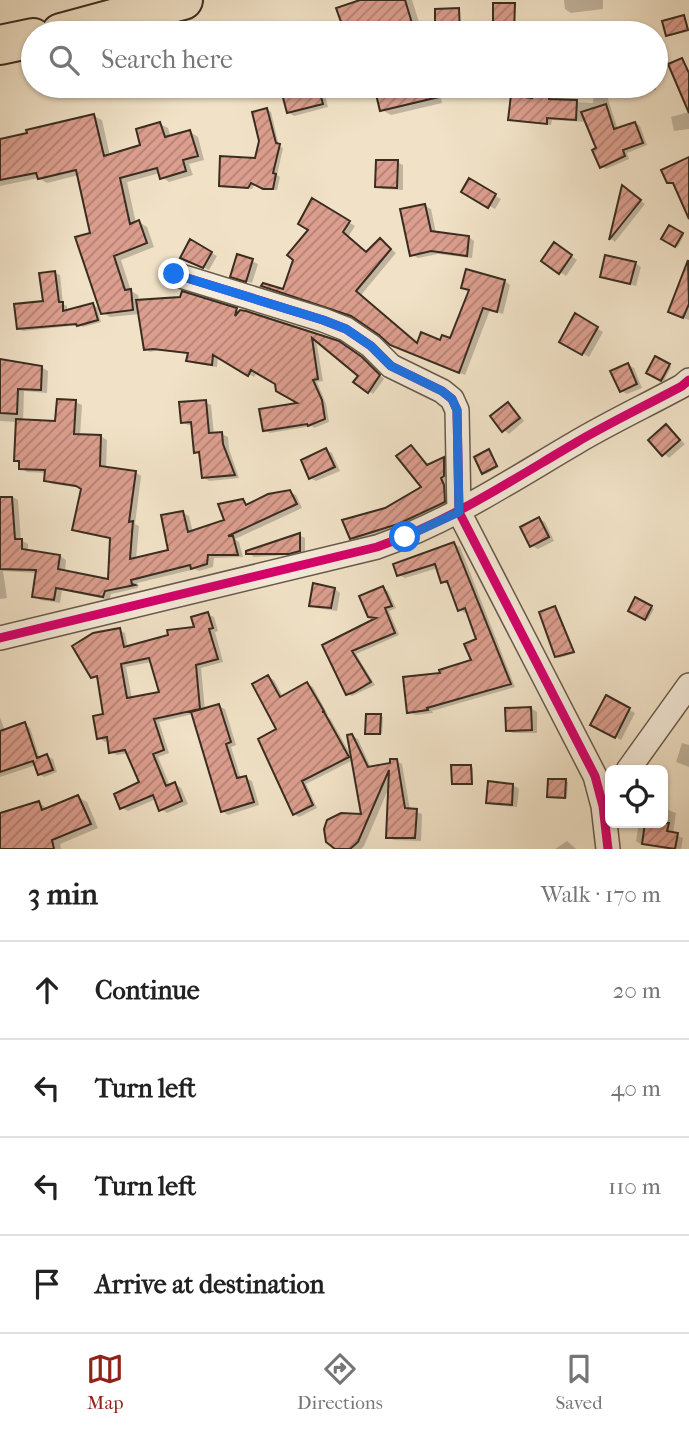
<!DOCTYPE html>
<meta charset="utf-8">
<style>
body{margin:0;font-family:"IM FELL French Canon",serif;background:#f2f2f2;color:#222}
.controls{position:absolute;right:21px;bottom:21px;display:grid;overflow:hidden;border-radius:10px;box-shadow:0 2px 5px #0004}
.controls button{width:63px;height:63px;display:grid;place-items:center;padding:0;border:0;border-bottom:2px solid #e0e0e0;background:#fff;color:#222;font:35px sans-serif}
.stop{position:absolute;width:21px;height:21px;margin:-16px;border:5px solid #1a73e8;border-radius:50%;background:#fff}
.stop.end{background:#1a73e8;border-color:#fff;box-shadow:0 2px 7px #0008}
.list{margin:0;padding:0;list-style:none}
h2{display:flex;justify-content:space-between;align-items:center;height:91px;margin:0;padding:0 28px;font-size:30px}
h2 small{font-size:23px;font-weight:400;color:#767676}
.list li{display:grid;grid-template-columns:46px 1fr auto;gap:21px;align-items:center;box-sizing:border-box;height:98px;padding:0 28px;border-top:2px solid #e0e0e0}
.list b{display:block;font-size:26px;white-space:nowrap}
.list em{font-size:23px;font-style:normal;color:#767676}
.icon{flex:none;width:38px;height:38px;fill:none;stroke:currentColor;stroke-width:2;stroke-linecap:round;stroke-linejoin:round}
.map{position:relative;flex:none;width:689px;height:849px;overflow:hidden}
.search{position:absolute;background:#fff;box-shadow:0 2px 5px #0004;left:21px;right:21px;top:21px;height:77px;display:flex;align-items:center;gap:18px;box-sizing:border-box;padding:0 24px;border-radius:38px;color:#767676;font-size:26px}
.sheet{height:483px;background:#fff}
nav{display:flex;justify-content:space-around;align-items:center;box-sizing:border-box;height:98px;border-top:2px solid #e0e0e0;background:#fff;font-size:19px;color:#767676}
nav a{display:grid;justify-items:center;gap:4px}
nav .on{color:#8f2418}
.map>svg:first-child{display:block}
</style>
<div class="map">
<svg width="689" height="849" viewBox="0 0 689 849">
<defs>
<pattern id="building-hatch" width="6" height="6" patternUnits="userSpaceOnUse" patternTransform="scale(1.75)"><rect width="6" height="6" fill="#dc9e8e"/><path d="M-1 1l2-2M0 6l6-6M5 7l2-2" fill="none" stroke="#b38174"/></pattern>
</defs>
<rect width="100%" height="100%" fill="#f1e2c7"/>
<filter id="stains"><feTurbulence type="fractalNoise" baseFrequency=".00286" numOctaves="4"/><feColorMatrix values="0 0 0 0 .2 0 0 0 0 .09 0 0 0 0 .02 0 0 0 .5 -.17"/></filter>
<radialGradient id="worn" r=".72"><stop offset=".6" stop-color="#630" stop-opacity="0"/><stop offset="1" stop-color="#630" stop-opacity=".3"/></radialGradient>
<!-- shadow -->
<path fill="#0003" fill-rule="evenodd" d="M365,0H412L421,28L404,33H347L339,9Z
M564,0H603V9L571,13L565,9Z
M684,16L686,18L689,31L670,36L667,35Z
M656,36L659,38L656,62Z
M656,74V90L604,87L618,130L635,123L640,126L647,145L627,153L629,159L606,169L601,166L599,149L587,122L552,120L551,125L515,121L510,119L534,99L549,96L554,101L593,103L595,86H656Z
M151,86H173L174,90L159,95L153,92Z
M288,86H323L328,107L294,116L288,112L282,87Z
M376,86H438L442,103L391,115L382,110Z
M267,109L271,112L279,146L283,148L277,175L280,177L277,190H268L255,184L252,189L221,185L256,160Z
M689,112V129L674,131L671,117Z
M94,116L102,120L110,156L143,146L160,124L168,128L171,138L190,132L198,137L204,160L189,164L193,175L169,182L162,177L160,173L127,182L136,223L139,222L147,227L154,247L121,260L131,291L138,295L139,302L182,299L183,293L345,347L367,362L384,379L373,394L369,391L360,376L316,339L323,381L317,382L326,404L329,422L314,428L312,426L270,433L264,430L302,404L276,383L257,372L254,377L218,356L217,367L193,363L188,360L189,354L159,350L150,352L145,349L140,314L110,317L98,310L101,322L83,327L80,325L23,331L18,328L45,302L55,273L60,275L63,304L67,306V311L93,305L101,309L92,234L79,175L47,183L38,178L0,186V141Z
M397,162L403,165V190L383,189L377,186Z
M469,181L501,199L495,209L463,191Z
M623,187L645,204L615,242L611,239Z
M313,201L355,226L348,237L367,253L380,240L396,253L361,295L419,344L451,341L470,291L463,287L505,281L510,285L503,314L490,310L465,375L398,348L357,318L263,286L284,292L311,229Z
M425,206L431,209L436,233L469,237L474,241L472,258L438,254L418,258L412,255Z
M669,227L684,235L678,247L663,239Z
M191,242L217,256L209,270L188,261Z
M560,248L577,260L566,276L543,261Z
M252,261L258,264L252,283L238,279Z
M635,263L641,267L636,286L602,276Z
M684,275L689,276V320L675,315Z
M575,316L603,332L589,357L561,341Z
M656,358L671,367L664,381L648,373Z
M0,360L41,367L48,371L47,393L24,391L23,421L57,423L75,402L82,405L80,436H100L107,440L106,469L135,472L141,476L135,524L139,526L136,559L170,552L183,513L189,516L193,533L226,522L243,501L250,505L289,492L296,495L302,508L235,539L239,542L243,557L214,558L213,567L199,571L195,569L137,583L138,588L111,594L110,600L62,590L60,603L40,600L34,596L37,573L3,571L7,598L0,599V497L11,496L18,500L21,540L28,544V552L60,556L66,560L65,572L109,581L112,539L81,533L74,529L83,488L52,484L46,480L47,473L27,472L21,468V463L15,460L17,422L0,421Z
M628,365L634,368L642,388L627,394L621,391Z
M205,402L211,405L214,435L222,434L228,437L229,449L239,478L209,481L204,477L201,455L196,452L193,425H188L182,422Z
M508,404L514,408L524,421L509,434L504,430Z
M666,426L685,444L669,458L650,440Z
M411,447L416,450L429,465L444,459L449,462L450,479L446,481L450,489V505L405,526L357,541L351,538L386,510L423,487Z
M326,450L332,453L340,471L316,481L310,478Z
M489,451L499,467L486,474L483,472Z
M539,519L545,522L554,541L538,549L532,546Z
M299,535L305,538V554L254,557L248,553Z
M454,544L460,547L515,687L432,711L433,713L415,715L409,711L443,674L473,662L479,640L468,612L465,613L460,610L449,585L443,582L438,568L405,578L399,575Z
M383,588L388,591L396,608L389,611L399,635L356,654L375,685L352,696L347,694L324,645L377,620L369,615Z
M335,589L340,593L337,611L316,608L311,605Z
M636,599L654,609L648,620L630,610Z
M555,608L575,653L559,658L557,656Z
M207,614L214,617L218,631L215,632L223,662L201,668L205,710L219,706L225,709L236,745L231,747L241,779L246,778L252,781L259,805L228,815L222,811L193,714L159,722L169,753L158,757L170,786L175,784L181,788L188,804L167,813L161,809L156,799L128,811L122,808L142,783L129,753L117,755L111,752L109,741L105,742L99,738L105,716L99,680L93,676L119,630L125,633L128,648L197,628ZM151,662L161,693L132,699L126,667Z
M268,677L274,680L283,697L307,684L313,687L328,715L326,716L330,718L353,759L352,736L358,739L371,768L391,765L396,761L402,764L410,810L422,814L421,841L394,840L388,837L390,785L364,846L361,849H339L363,816L353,760L306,784L317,808L299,817L294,814Z
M607,698L635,713L621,740L592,724Z
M531,708L537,712V733H513L507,730Z
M380,716L383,717L382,734H369Z
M0,717L5,731L24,724L30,728L40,759L47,756L53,759L57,772L44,777L39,774L36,765L0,777Z
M682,743L689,745V767L676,762Z
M470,766L473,768V784L453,783Z
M566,781L568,782L567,798L549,796Z
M513,785L519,789L517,807L494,805L488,802Z
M78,797L87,802L98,828L60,844L61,849H0V815L39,803L47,808Z
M663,808L676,813L673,834L683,838L681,849L642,845L636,841L639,823H663Z
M567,841L576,849H555Z"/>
<!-- building -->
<path fill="url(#building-hatch)" stroke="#392c20" stroke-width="2" fill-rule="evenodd" d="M360,0H405L412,23L381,33H345L336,8Z
M493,3H515L514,32H493Z
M459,8L460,33H435V9Z
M684,15L688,30L666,36L662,21Z
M682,58L689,73V113L668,64Z
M280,86H318L323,104L287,113Z
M374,86H459L460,92L380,111Z
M533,92L550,94L549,99L577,100L576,120L547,118V124L508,120L511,95L532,98Z
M606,104L614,129L635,122L643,143L623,150L625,156L600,168L592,150L596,148L581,112Z
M267,108L276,143L280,144L273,173L276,174L273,189H263L251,183L248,188L219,186L220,156L255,158L259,141L252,112Z
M94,114L104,156L140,145L136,129L160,122L165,137L190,130L198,156L183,160L186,171L160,179L157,168L120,178L130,224L139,220L147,243L114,256L125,290L131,289L133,310L101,314L75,237L90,233L76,170L38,179L36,173L0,180V139L27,133L26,130Z
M689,157V219L673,183H667L661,170Z
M376,160H398L397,188L375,187Z
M469,178L496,194L488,208L461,192Z
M622,185L641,200L609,240Z
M312,198L350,221L343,232L366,252L380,238L391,249L356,291L417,343L421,332L440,340L442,335L450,338L469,290L461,288L466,269L505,280L497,312L483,308L459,373L390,345L379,335L351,316L261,286L263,283L283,289L293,260L287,255L308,230L298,224Z
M425,204L431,231L469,236L467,256L431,251L410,256L400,209Z
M669,225L683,233L675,247L661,239Z
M190,239L212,252L203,268L180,258Z
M554,242L572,255L559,274L541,261Z
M237,254L253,259L246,282L230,277Z
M605,255L636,262L630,284L600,277Z
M688,260L689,304L683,318L668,312Z
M55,271L59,302H63V311L93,303L98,320L77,326L76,324L17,329L14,304L43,301L39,273Z
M182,291L237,308L235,316L240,310L246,311L339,341L362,357L380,375L368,393L353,382L358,376L312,338L318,379L313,380L322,400L325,419L308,426L307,424L263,431L259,409L297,403L276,391L275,384L251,370L248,376L213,355L212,365L186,361L188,353L153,349L144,350L136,300L180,297Z
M575,313L598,327L582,355L559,342Z
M655,356L670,364L661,381L646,373Z
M0,359L42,366L41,390L18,389L17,414L0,413Z
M628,363L637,384L620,392L610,371Z
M57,399L76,400L74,434L101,435L100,466L136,471L129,522L133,521L130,559L168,550L161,515L183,511L188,532L224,520L218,504L243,499L246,505L268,494L290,490L297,504L228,536H233L238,555H208L207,564L191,569L190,565L131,580L132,584L135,585L105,591L103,597L56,588L54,600L32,597L36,570L0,569V497H12L15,539H22V549L60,555L58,569L108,579L110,538L72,530L81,489L76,486L44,481L45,470L19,469V461H14L16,419L55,421Z
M206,400L209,433L222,432L223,444L235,475L202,478L199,452L194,453L191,422L181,423L179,402Z
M508,402L520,418L502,432L490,416Z
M666,424L680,440L662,456L648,440Z
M411,445L427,465L444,457V476L441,478L444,485L445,502L398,524L350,539L342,520L385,508L421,487L396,456Z
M326,448L335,467L309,479L301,460Z
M489,449L497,466L482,474L474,457Z
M539,517L549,537L530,547L520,527Z
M300,533V551L289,554H246V551Z
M454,542L511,684L427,708L428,710L407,713L403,677L440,673L439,670L471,660L464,644L476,639L465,608L458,611L447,581L441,583L435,564L397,576L393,564Z
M313,583L335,588L331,608L309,606Z
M383,586L392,606L385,608L395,633L352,651L371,682L354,692L346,695L322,645L376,618L368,617L359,596Z
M635,597L652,606L645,620L628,611Z
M555,606L574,652L555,657L539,612Z
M208,612L213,628L209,629L218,659L196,665L200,709L154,719L164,750L153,754L166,786L175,782L182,801L159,811L153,795L120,809L114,794L139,782L125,750L109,753L107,737L97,739L93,716L103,714L97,676L91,678L72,646L93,633L120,628L124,647L168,635L167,630L194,627L191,617ZM149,658L159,692L127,698L121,664Z
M268,675L280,697L307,682L324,711L322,712H324L349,757L302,781L313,805L293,815L258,739L276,729L252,684Z
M606,695L630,708L615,738L590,725Z
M219,704L231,742L226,744L237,778L246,776L254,802L221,812L191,712Z
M531,707L532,730L506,731L505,708Z
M366,714H381L380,734H365Z
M25,722L37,758L47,754L53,770L38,775L33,761L0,772V731Z
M352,734L368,767L390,763V759H397L405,808L417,809L415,838H386L389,770L358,842L350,849H335L326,842L324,829L327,820L341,813L361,814L347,735Z
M451,765H471L472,784H452Z
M548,779H566L565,798L547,797Z
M488,781L513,784L512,805L486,803Z
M78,795L91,824L52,840L54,849H0V813L39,801L42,810Z
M645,823H669L667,831L678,833L675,849L642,844Z"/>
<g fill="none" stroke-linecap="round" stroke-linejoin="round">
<!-- minor casing -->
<g stroke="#675a4a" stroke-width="26">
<path id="minor" d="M174,274L323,320L346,329L371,346L391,366L442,391L452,399L457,410L459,512L595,776L603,806L608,849
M0,638L377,547C449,522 512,480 577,442C611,422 647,405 682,386L689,380
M628,770L689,685"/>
</g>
<!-- trunk casing -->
<g stroke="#392c20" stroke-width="42">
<path id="trunk" d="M61,33L183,0
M0,45L33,38"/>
</g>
<!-- minor -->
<use href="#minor" stroke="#f6ecdb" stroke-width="23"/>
<!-- trunk -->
<use href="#trunk" stroke="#f1e2c7" stroke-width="38"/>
<!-- cycleway casing -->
<g stroke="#f6ecdb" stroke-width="13">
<path id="cycleway" d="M174,274L323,320L346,329L371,346L391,366L442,391L452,399L457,410L459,512L595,776L603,806L608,849
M0,638L377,547C449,522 512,480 577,442C611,422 647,405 682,386L689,380"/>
</g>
<!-- cycleway -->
<use href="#cycleway" stroke="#d6006c" stroke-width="9"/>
</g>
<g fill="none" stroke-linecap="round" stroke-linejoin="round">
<!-- route -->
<path stroke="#1a73e8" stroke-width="9" d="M174,274L323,320L346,329L371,346L391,366L442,391L452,399L457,410L459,512L405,537"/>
</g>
<rect width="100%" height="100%" filter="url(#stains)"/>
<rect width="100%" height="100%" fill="url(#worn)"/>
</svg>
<div class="controls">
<button><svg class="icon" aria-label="locate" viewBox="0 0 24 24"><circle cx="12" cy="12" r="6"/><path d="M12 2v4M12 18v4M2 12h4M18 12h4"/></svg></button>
</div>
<div class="stop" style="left:405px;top:537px"></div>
<div class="stop end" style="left:174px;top:274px"></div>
<div class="search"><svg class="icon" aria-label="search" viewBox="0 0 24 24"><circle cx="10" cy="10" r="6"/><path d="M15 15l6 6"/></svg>Search here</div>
</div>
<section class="sheet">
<h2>3 min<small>Walk · 170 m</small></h2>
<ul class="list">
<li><svg class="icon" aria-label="ahead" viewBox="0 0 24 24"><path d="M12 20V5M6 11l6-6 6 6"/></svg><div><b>Continue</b></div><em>20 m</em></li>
<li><svg class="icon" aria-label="left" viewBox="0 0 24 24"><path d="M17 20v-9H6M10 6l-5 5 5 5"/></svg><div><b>Turn left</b></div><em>40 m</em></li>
<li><svg class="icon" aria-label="left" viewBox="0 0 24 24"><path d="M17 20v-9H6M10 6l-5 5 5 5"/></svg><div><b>Turn left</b></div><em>110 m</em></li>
<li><svg class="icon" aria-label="arrive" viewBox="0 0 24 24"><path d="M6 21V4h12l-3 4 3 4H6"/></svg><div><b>Arrive at destination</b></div></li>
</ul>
</section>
<nav>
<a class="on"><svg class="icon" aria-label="map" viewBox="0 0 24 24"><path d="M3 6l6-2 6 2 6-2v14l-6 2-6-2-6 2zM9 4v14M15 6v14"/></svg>Map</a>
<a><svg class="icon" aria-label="directions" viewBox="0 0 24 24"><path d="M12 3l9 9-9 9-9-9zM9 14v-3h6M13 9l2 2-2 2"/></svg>Directions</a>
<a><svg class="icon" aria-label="saved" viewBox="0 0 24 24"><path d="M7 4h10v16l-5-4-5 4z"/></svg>Saved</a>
</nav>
